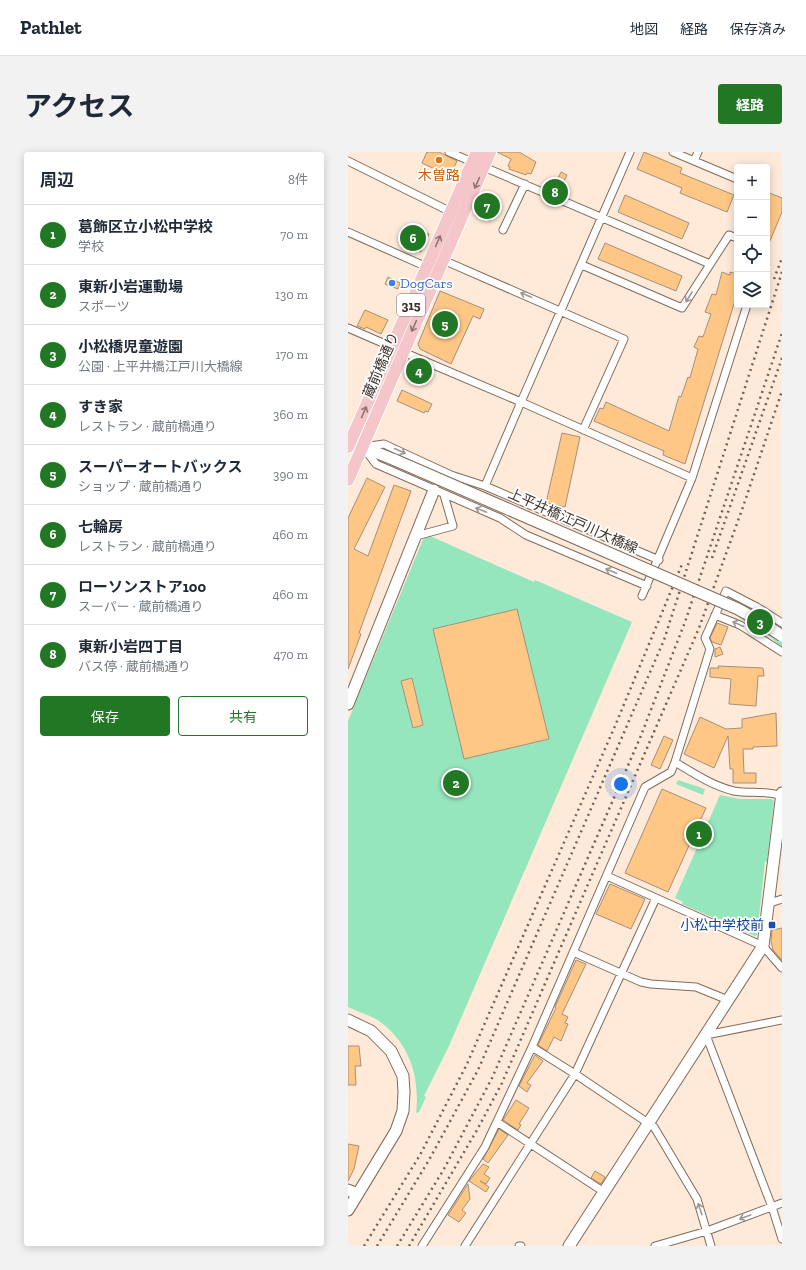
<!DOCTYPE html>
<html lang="ja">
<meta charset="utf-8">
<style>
body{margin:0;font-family:"Zilla Slab","Noto Sans JP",serif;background:#f2f2f3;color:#1f2937}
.controls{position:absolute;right:12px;top:12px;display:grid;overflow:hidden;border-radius:4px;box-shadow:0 2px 10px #0003}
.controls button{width:36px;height:36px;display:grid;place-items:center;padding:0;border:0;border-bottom:1px solid #e0e1e3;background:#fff;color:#1f2937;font:20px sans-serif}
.you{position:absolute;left:273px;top:632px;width:14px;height:14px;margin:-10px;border:3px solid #fff;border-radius:50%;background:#1a73e8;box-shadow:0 0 0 6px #1a73e833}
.badge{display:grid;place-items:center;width:26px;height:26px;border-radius:50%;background:#217724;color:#fff;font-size:13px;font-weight:700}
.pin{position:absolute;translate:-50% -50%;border:2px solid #fff;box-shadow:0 1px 4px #0006}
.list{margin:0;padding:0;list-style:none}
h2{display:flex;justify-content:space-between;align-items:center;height:52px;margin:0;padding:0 16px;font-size:17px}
h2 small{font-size:13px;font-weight:400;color:#747a83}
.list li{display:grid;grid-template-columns:26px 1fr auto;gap:12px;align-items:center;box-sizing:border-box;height:60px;padding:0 16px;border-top:1px solid #e0e1e3}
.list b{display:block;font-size:15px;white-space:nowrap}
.list p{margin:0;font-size:13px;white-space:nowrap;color:#747a83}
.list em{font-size:13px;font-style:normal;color:#747a83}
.actions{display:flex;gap:8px;padding:12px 16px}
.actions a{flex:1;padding:9px 0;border:1px solid #217724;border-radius:4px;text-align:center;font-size:14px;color:#217724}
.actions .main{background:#217724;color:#fff}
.icon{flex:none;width:22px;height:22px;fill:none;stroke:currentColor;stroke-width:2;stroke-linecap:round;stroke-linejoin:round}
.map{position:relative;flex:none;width:434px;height:1094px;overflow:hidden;border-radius:4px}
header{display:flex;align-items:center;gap:24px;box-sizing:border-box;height:56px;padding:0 20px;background:#fff;border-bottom:1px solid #e0e1e3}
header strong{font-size:19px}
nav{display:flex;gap:22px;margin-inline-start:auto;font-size:14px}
.intro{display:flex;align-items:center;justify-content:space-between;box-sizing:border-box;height:96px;padding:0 24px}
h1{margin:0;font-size:28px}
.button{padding:10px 18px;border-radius:4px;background:#217724;color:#fff;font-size:14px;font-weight:700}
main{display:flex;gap:24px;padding:0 24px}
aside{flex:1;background:#fff;border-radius:4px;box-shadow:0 2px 10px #0003}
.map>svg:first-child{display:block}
</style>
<header>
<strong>Pathlet</strong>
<nav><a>地図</a><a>経路</a><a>保存済み</a></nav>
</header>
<div class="intro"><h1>アクセス</h1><a class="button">経路</a></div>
<main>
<aside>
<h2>周辺<small>8件</small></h2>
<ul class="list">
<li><span class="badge">1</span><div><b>葛飾区立小松中学校</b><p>学校</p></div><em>70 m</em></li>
<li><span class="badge">2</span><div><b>東新小岩運動場</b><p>スポーツ</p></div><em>130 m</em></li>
<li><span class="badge">3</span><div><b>小松橋児童遊園</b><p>公園 · 上平井橋江戸川大橋線</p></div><em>170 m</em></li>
<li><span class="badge">4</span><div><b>すき家</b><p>レストラン · 蔵前橋通り</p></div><em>360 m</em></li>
<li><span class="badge">5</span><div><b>スーパーオートバックス</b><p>ショップ · 蔵前橋通り</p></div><em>390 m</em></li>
<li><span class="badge">6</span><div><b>七輪房</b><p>レストラン · 蔵前橋通り</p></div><em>460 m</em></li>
<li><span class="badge">7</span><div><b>ローソンストア100</b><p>スーパー · 蔵前橋通り</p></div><em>460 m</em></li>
<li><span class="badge">8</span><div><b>東新小岩四丁目</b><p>バス停 · 蔵前橋通り</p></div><em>470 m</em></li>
</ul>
<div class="actions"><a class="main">保存</a><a>共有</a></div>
</aside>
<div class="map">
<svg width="434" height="1094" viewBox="0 0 434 1094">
<rect width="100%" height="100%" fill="#ffead9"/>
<!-- green -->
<path fill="#95e6bd" d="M82,384L186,430L187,428L284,470L101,894L76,944L78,945L71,960L68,961C72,926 62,891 31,869C22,863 10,860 0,855V569L76,385Z
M396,454L434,476V496L420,483L390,465Z
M330,628L357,637L355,643L328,632Z
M372,643L392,647H424L426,649L419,709L417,710L409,783L407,784L334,752L335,750L327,746Z"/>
<!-- building -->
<path fill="#ffc786" stroke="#a4907a" d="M79,0H91L109,9L102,24L74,11Z
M149,0H171L188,10L183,22L179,21L178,23L161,17L162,15L160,14L163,7Z
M296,0L334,16L332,21L386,43L379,60L332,41L334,36L289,17Z
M213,20L219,23L215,31L209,28Z
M419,40L434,46V60L419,96Z
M140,42L151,46L142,69L129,64Z
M277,43L341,71L334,87L270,60Z
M60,73L81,82L73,100L51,91Z
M257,91L334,124L328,139L250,107Z
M374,120L382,123V120L389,122V142L337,312L315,303L316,299L246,269L252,256L255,257L258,250L321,279L331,244L333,245L340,225L342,226L350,197L346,195L351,184L355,185L363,162L357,160L364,142L368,143Z
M40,125L52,131L50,137L37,132Z
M92,139L136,157L132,167L125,164L103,212L72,197L70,192Z
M17,158L40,168L33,182L18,175L17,177L9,174Z
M64,212L82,219L79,228L61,220Z
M54,238L84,252L80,260L77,259L76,261L49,249Z
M214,281L232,285L217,355L198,351Z
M19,326L37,335L6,397L20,404L46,333L63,339L11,481L13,482L0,517V366Z
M169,457L201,587L116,607L85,477Z
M369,471L380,475L373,493L364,490L362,486Z
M372,495L375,502L367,505V497Z
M370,514L415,516L416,524H410L408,554L381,552L383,527L362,525V516H371Z
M64,526L75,573L65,576L53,529Z
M428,561L429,594L405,595V597H395L396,621H408V631H385V617H382L380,584L366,616L336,602L352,565L378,577L394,576V567Z
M316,584L325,588L312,617L303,613Z
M314,637L358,656L320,740L277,721Z
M262,732L297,747L283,777L248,762Z
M434,776V808L425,798L423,789L424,778Z
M228,808L238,812L214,862L220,865L217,871L220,872L213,889L206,885L199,899L190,893L208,856L207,855Z
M0,894H11L13,914H7L8,933H0Z
M187,903L195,909L179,931L183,933L179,940L171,934Z
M168,948L181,956L171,972L173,973L170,978L155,968Z
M151,977L160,983L140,1011L135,1007Z
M0,992L11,994L6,1017L0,1029Z
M135,1012L141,1015L136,1022L142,1026L138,1032L132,1029L141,1035L138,1040L121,1029Z
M247,1019L257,1025L253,1032L243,1026Z
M120,1032L122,1047L114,1058L118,1061L111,1070L100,1063Z"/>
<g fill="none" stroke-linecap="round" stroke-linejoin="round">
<!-- street casing -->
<g stroke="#816a59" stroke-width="9">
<path id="street" d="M101,0L362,112
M282,0L173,250L344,326
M325,0L389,27
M0,9L103,60
M346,9L350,0
M155,78L177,32
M0,80L79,115
M95,108L276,187L235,278
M234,113L334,156L381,83L389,86
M0,176L44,195
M55,200L173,250L137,334
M68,384L105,374L96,343
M299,434L178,383L152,366L28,312L15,295L36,292L103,323L137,334L311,408
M294,444L344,326L399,153
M367,463L392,473L434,500
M327,610L362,497L357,486L378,439L409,455L434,471
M259,724L415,794L434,816
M422,751L434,747
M225,800L293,830L303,832L348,835L380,848
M434,868L358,883L424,1055L434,1087
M184,895L227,922L308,746
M149,970L256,1040
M74,1094L137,995L184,895L297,635L323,620L327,610C345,621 365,634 386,639C401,642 419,638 433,644
M117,1094L227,922L306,975L349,1047L363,1094
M171,1094H173
M307,1094L359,1079L434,1051"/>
</g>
<!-- secondary casing -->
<g stroke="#816a59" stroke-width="13">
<path id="secondary" d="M0,289L47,308
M0,552L86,338
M0,868L23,879L43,899L55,924L56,940L55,959L48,979L0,1058
M0,1038L10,1042
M221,1094L415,794L434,641"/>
</g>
<!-- primary casing -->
<g stroke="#fff" stroke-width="14">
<path id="primary" d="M0,295L129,0
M0,328L142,0"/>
</g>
<!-- street -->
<use href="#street" stroke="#fff" stroke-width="7"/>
<!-- secondary -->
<use href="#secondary" stroke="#fff" stroke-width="11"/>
<!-- primary -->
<use href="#primary" stroke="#f4c6ca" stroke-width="12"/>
<!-- rail -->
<path stroke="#706358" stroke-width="2.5" stroke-dasharray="2 4" stroke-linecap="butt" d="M426,127L434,106
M364,406L434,206
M16,1094L72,1003L119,912L267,574L335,410
M29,1094L81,1008L130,918L316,488L434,120
M49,1094L96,1017L144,926L292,586L337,470L434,181
M61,1094L129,978L154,931L351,476L395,355L434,239"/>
<!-- secondary-bridge casing -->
<g stroke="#816a59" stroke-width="13" stroke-linecap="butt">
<path id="secondary-bridge" d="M47,308L390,457L415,471L434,484"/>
</g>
<!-- secondary-bridge -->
<use href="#secondary-bridge" stroke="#fff" stroke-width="11"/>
</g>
<!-- one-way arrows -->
<defs><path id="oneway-shaft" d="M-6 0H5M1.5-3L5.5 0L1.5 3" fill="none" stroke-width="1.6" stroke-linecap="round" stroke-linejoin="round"/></defs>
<g stroke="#8e7471">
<use href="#oneway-shaft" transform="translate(129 31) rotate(114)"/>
<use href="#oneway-shaft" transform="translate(90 89) rotate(-66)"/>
<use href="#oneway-shaft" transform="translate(66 174) rotate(114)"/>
<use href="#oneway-shaft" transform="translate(16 260) rotate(-66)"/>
</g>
<g stroke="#9d9894">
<use href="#oneway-shaft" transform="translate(178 143) rotate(-157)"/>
<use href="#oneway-shaft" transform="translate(341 145) rotate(122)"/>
<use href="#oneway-shaft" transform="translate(52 299) rotate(24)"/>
<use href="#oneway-shaft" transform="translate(133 358) rotate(-158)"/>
<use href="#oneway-shaft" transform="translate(263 419) rotate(-157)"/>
<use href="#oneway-shaft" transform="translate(390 472) rotate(-155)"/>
<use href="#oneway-shaft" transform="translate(352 1057) rotate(-108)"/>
<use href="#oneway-shaft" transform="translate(397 1065) rotate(160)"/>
</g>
<!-- markers -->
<circle fill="#e8710a" stroke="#fff" stroke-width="1.5" cx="91" cy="8" r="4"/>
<circle fill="#3f7fe0" stroke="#fff" stroke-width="1.5" cx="44" cy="131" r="4"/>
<rect fill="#1a4fb4" stroke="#fff" stroke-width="1.5" x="420" y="769" width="8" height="8" rx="2"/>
<g text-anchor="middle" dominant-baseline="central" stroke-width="3.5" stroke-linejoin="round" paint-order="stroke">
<!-- shield labels -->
<rect fill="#fff" stroke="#766f69" stroke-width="1" x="49" y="142" width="28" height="22" rx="3"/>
<g font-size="13" font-weight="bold" fill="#3b3129">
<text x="63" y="153">315</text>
</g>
<!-- food labels -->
<g font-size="14" fill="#c56008" stroke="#fff">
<text x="91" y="23">木曽路</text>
</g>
<!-- shop labels -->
<g font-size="14" fill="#366cbe" stroke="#fff" text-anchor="start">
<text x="52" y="131">DogCars</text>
</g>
<!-- street labels -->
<g font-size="14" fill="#3b3129" stroke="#fff">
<text transform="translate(33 213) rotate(-67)">蔵前橋通り</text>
<text transform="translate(225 369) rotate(24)">上平井橋江戸川大橋線</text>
</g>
<!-- transit labels -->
<g font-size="14" fill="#164399" stroke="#fff" text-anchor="end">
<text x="416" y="773">小松中学校前</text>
</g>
</g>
</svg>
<div class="controls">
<button>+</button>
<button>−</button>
<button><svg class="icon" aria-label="locate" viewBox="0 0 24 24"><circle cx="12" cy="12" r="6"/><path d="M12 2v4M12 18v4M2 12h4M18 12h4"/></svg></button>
<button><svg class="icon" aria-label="layers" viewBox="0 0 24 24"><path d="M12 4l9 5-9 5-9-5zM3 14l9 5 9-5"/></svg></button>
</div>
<div class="you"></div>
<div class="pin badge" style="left:351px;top:682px">1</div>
<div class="pin badge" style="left:108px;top:631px">2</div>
<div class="pin badge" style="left:412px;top:470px">3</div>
<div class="pin badge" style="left:71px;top:219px">4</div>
<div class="pin badge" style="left:97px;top:172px">5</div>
<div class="pin badge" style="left:65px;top:86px">6</div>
<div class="pin badge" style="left:139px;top:54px">7</div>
<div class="pin badge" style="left:207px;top:40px">8</div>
</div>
</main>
